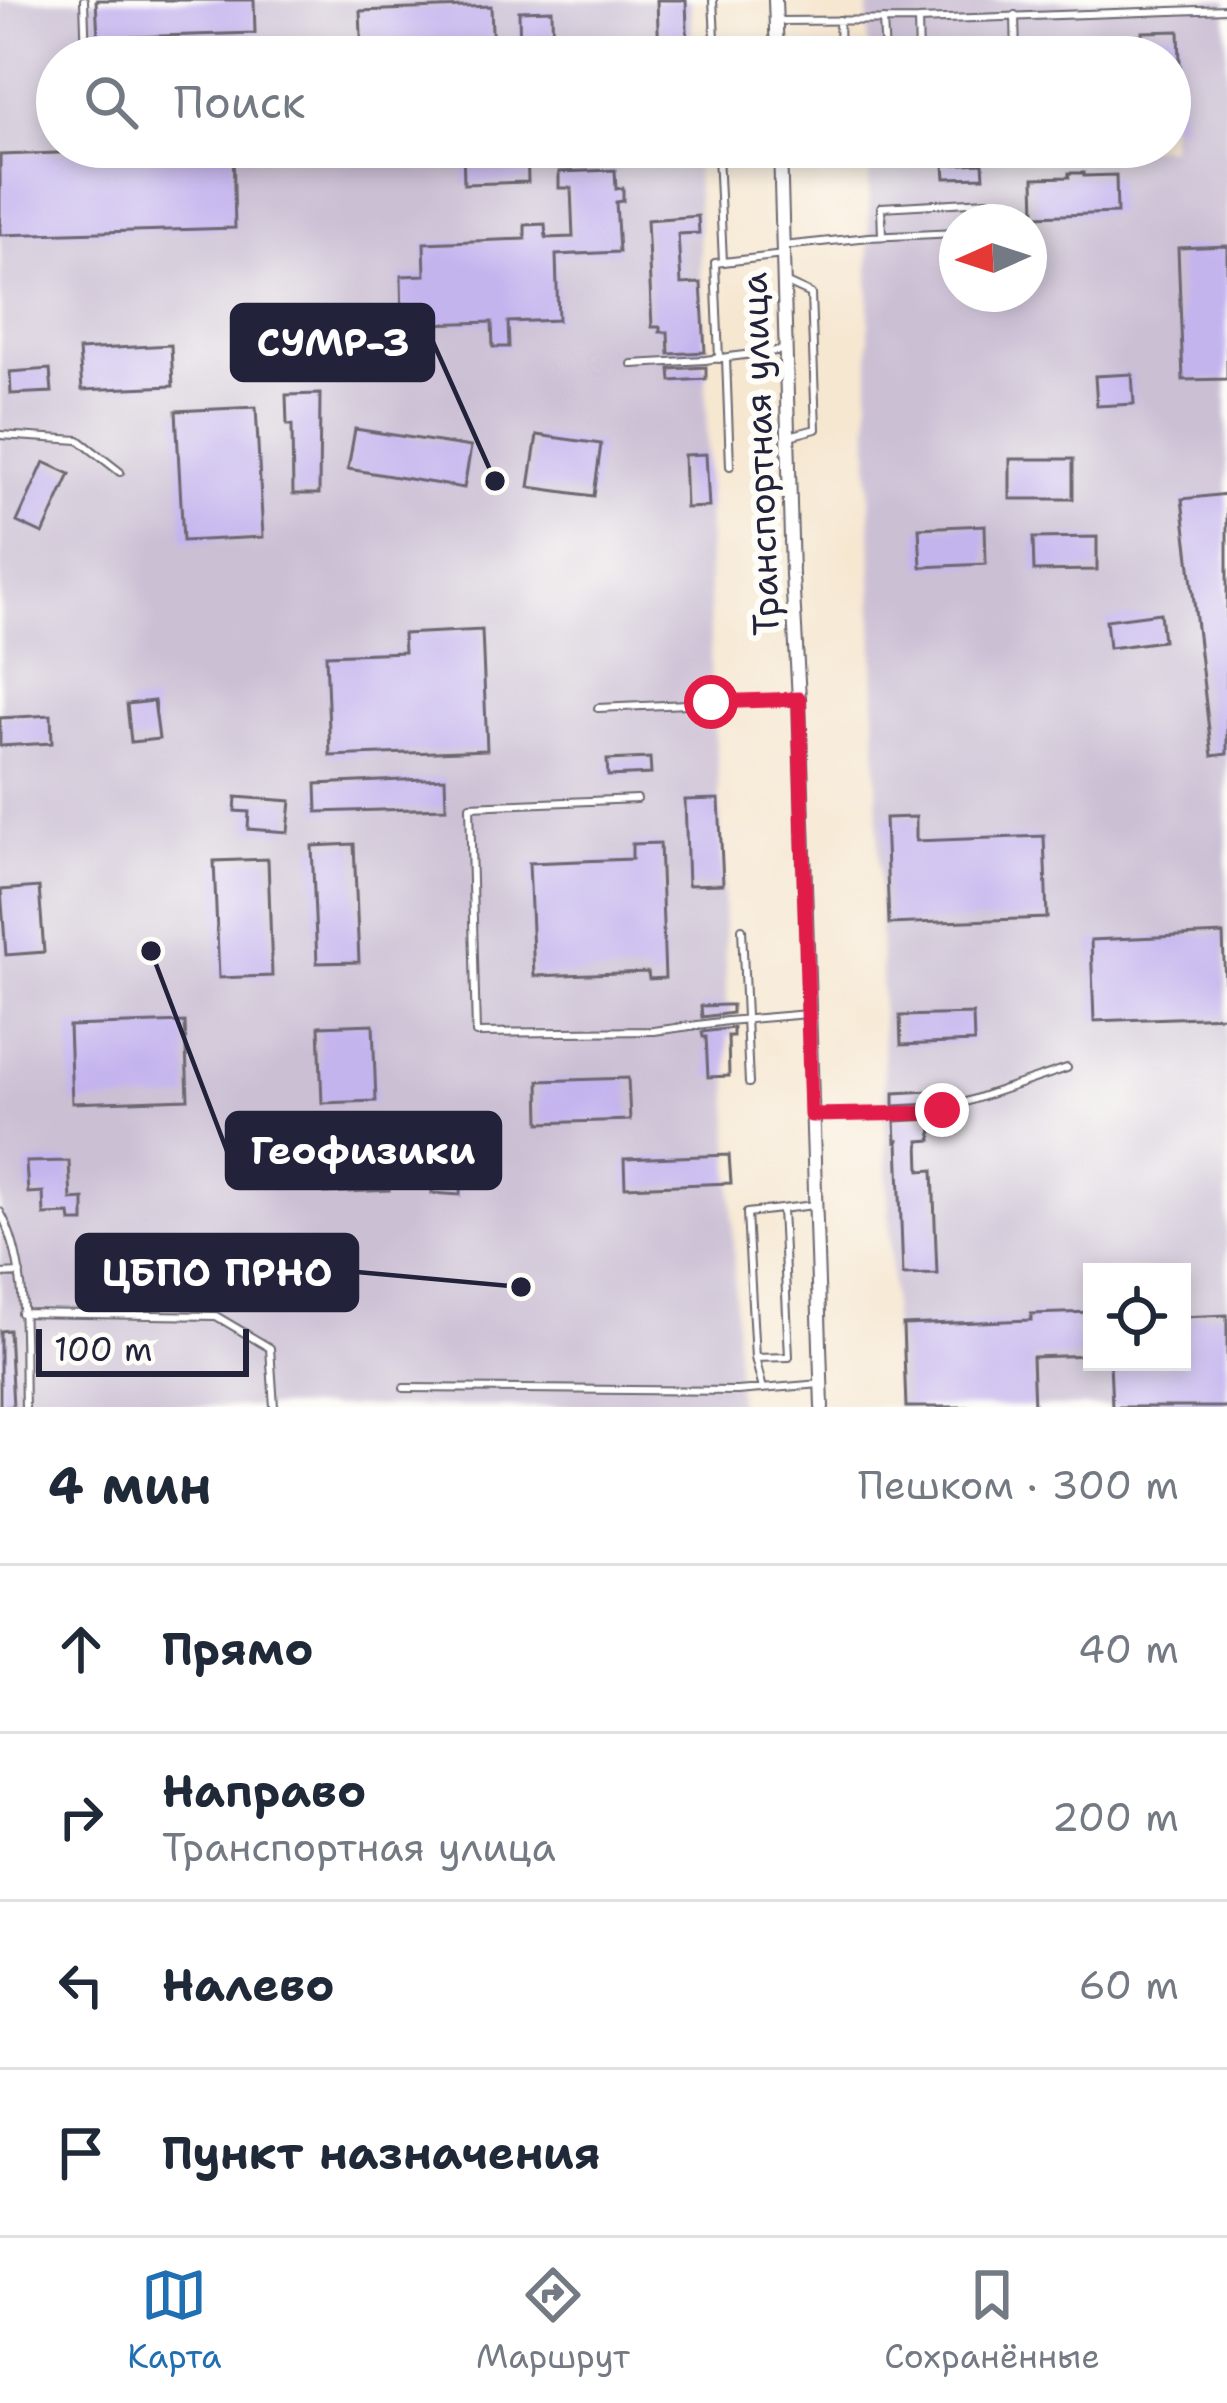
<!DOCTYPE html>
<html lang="ru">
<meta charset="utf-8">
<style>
body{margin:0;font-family:"Shantell Sans",sans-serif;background:#f6f6f7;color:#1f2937}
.controls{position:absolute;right:36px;bottom:36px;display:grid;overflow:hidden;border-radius:0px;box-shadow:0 6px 18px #0003}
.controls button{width:108px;height:108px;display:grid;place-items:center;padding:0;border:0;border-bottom:3px solid #e0e1e3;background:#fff;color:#1f2937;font:60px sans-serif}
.compass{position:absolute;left:939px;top:204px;width:108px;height:108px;border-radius:50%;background:#fff;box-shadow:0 6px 18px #0003;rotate:267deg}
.scale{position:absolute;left:36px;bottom:30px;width:213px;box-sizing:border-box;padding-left:12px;border:6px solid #22223b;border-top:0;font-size:33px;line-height:42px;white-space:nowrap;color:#22223b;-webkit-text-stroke:9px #fdfcf7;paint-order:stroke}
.stop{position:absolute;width:36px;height:36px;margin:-27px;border:9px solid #e11d48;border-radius:50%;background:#fff}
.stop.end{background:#e11d48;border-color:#fff;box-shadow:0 3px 12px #0008}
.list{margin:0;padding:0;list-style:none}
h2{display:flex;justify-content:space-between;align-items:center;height:156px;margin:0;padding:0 48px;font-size:51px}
h2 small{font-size:39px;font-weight:400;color:#747a83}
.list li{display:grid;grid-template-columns:78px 1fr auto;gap:36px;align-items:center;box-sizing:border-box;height:168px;padding:0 48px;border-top:3px solid #e0e1e3}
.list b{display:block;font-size:45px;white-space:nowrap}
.list p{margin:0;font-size:39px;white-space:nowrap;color:#747a83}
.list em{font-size:39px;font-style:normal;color:#747a83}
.icon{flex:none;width:66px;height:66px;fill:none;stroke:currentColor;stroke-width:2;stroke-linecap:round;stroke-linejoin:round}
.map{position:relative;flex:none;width:1227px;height:1407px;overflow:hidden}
.search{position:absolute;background:#fff;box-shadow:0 6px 18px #0003;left:36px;right:36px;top:36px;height:132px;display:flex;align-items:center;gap:30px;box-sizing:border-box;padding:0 42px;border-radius:66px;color:#747a83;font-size:45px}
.sheet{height:828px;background:#fff}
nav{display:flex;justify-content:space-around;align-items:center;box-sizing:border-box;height:168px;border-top:3px solid #e0e1e3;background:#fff;font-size:33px;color:#747a83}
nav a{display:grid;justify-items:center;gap:6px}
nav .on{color:#1f6fb2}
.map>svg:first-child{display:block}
</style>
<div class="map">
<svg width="1227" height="1407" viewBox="0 0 1227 1407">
<rect width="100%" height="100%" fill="#fdfcf7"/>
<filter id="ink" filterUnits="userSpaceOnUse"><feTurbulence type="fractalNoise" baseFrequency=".00833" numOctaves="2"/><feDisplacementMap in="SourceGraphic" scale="24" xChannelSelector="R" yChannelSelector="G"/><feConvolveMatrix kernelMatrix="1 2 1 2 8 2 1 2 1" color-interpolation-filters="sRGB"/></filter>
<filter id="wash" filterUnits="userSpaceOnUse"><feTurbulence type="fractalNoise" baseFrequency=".004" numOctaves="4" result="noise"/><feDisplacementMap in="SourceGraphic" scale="48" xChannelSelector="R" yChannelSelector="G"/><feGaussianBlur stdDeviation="2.7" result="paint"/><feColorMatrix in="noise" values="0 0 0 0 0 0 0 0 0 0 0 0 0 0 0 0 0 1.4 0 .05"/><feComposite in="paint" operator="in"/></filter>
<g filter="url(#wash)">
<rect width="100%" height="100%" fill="#f6e7d1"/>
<!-- industrial -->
<path fill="#cbbfd4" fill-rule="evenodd" d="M0,0H691L692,57H57V147H695L706,379L711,702L717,753L723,884L738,1407H0Z
M868,0H1227V1407H896L883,1053L869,443V147H1170V57H868ZM957,222H1029V294H957ZM1092,1272H1182V1362H1092Z"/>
<g id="blocks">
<!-- building -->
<path fill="#c4b4ee" d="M96,0H254L255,33L98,38Z
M657,0H686L688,57H659Z
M491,6L493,57H362L360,11Z
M552,10L553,57H520L519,11Z
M1179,31L1182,125H1170V57H1174H1143L1142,32Z
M233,147L235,228L0,235V155Z
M463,147H527L528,182L464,184Z
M983,163L984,177L945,178L944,165Z
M615,170L616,189L623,188V201L616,202L619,252L556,255L558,320L508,322L509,347H493L492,322L427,324V322H402L401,276L425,275L424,243L525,239V225L545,224L546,238L573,237L571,188H559V172Z
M1069,173H1084V176L1116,175L1117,213L1035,216L1034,178L1069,177Z
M698,216L699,233L678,234L681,284L701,283L705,352L669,354L668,332H660V327H652L647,220Z
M1227,246V379L1183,380L1178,248Z
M171,345L173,386L82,390L79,350Z
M706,367V379L671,381L670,369Z
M50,369L52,392L11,394L10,372Z
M1132,374L1134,404L1097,406L1095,376Z
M320,394L319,494H293L292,425H287L286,395Z
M256,407L263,537L183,541L176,411Z
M355,429L471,447L464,488L348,469Z
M537,435L601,444L594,496L529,487Z
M706,454L709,507L686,508L684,455Z
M1010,459H1073V499H1010Z
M44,462L70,474L43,534L17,522Z
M1227,494V754L1212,756L1182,499Z
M985,525L986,564L921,567L919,528Z
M1097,537V570L1034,571L1033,538Z
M1160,613L1163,641L1109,648L1106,620Z
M482,630L487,750L330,756L326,655L404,652L403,634Z
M154,701L159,739L131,742L127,704Z
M51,715L52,743L0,746V718Z
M650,758L651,774L608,776L607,760Z
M445,778L446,808L317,812L316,784Z
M236,797L291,801L288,832L248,829L249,812L235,811Z
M719,799L723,884L688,885L685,800Z
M916,817V841L1044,836L1047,918L889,924L885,818Z
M660,843L665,978L649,979L648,972L534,976L529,863L632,859V844Z
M354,844L359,962L317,963L312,846Z
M268,859L272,976L219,978L214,861Z
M39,887L44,952L6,955L1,890Z
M1223,934L1226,1016L1094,1021L1091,940Z
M726,1005H732V1013L702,1017L701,1006Z
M973,1014L974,1042L901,1045L900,1016Z
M185,1022L188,1099L72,1103L69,1026Z
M373,1024L376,1101L322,1103L319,1026Z
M733,1028V1036H728L729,1076L708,1077L706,1037H703L702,1032Z
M628,1078L630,1120L540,1123L539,1081Z
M930,1091L931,1104L894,1106V1093Z
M931,1119L932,1140L919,1141L920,1171L933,1170L937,1274L903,1275L898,1141L896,1142L895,1121Z
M435,1129L463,1130L460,1195L432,1193Z
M387,1149L389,1190L325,1193L324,1151Z
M729,1155L731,1183L625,1187L624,1159Z
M69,1161L71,1200L84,1199V1222H71L70,1214L44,1215L43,1192L28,1193L26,1162Z
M1092,1312V1355L1032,1357L1034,1407H906L903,1325L1031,1320V1314Z
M1227,1315V1407H1112L1110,1362H1182V1317Z
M9,1330L13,1407H0V1331Z"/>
</g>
</g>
<g filter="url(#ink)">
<use href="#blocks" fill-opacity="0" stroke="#6c6770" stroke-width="3"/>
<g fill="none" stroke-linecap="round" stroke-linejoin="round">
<!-- service casing -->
<g stroke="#6c6770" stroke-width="10">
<path id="service" d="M84,0L86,57
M713,0L716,57
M1015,15L1016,57
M839,20L840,57
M883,20L885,57
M918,20L919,57
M776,21L918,20L1227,9
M1127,42V57
M1025,147L1026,155L1133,147
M889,153L980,147
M718,154L723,262
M882,236L881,207L988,201L989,222
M783,246L869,237L957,233
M787,283L811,294L816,429L789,436
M726,358L730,466
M719,359L715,263L783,255
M632,364L705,360L784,350
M0,435L79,440L120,472
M598,708L799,699
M637,799L470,806L476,1033L654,1031L727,1021L808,1014
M742,929L749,1083
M815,1115L923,1113L942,1110L1067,1068
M0,1212C30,1265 23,1347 25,1407
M0,1274L20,1273
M21,1313L216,1316L270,1348L274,1407
M755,1358L789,1357L782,1209
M404,1388L737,1391L821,1384
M763,1389L755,1358L747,1213L814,1205"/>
</g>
<!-- minor casing -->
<g stroke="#6c6770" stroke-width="16">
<path id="minor" d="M775,0L777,57
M780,147L792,575L799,699L822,1407"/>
</g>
<!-- service -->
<use href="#service" stroke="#fff" stroke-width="6"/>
<!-- minor -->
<use href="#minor" stroke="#fff" stroke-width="12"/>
</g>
</g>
<g fill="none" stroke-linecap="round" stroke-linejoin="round" filter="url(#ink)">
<!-- route -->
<path stroke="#e11d48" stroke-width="15" d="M711,702L799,699L811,1115L923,1113L942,1110"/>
</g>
<g text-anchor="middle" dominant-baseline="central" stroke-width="12" stroke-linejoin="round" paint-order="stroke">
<!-- street labels -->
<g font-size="36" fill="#22223b" stroke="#fdfcf7">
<text transform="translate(760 454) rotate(-92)">Транспортная улица</text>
</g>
</g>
<!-- callouts -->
<path fill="none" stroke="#22223b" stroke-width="4.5" d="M495 481L433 342M151 951L227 1151M521 1287L357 1272"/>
<g fill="#22223b" stroke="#fdfcf7" stroke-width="4.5">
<circle cx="495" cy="481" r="12"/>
<circle cx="151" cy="951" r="12"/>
<circle cx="521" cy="1287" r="12"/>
</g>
<g fill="#22223b" stroke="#22223b" stroke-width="4.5">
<rect x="232" y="305" width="201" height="75" rx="12"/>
<rect x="227" y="1113" width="273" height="75" rx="12"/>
<rect x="77" y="1235" width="280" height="75" rx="12"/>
</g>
<g font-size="39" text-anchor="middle" font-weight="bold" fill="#fff">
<text x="333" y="356">СУМР-3</text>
<text x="363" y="1164">Геофизики</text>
<text x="217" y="1286">ЦБПО ПРНО</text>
</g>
</svg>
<div class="controls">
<button><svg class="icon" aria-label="locate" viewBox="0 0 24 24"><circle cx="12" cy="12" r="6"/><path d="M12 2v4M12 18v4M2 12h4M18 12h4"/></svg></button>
</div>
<svg class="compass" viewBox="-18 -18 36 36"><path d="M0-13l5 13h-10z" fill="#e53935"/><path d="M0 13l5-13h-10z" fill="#747a83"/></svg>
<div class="scale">100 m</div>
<div class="stop" style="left:711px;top:702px"></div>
<div class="stop end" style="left:942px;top:1110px"></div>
<div class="search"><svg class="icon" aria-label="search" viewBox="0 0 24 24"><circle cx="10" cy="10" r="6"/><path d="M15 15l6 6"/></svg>Поиск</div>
</div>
<section class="sheet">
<h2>4 мин<small>Пешком · 300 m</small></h2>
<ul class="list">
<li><svg class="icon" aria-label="ahead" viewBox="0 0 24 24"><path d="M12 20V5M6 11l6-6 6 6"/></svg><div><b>Прямо</b></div><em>40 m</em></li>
<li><svg class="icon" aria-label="right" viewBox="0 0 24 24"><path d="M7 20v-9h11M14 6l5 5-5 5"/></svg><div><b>Направо</b><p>Транспортная улица</p></div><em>200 m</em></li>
<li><svg class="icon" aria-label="left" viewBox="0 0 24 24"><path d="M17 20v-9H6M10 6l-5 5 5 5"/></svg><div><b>Налево</b></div><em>60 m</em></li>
<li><svg class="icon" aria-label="arrive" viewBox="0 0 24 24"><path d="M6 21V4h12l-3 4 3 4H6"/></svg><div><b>Пункт назначения</b></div></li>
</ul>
</section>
<nav>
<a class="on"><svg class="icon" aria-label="map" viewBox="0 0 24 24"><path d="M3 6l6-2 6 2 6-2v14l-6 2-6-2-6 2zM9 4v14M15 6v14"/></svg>Карта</a>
<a><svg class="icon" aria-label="directions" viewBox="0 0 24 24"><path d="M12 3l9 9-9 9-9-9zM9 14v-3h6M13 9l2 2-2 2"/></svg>Маршрут</a>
<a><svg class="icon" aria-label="saved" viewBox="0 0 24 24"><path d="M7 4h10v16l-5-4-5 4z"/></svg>Сохранённые</a>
</nav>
